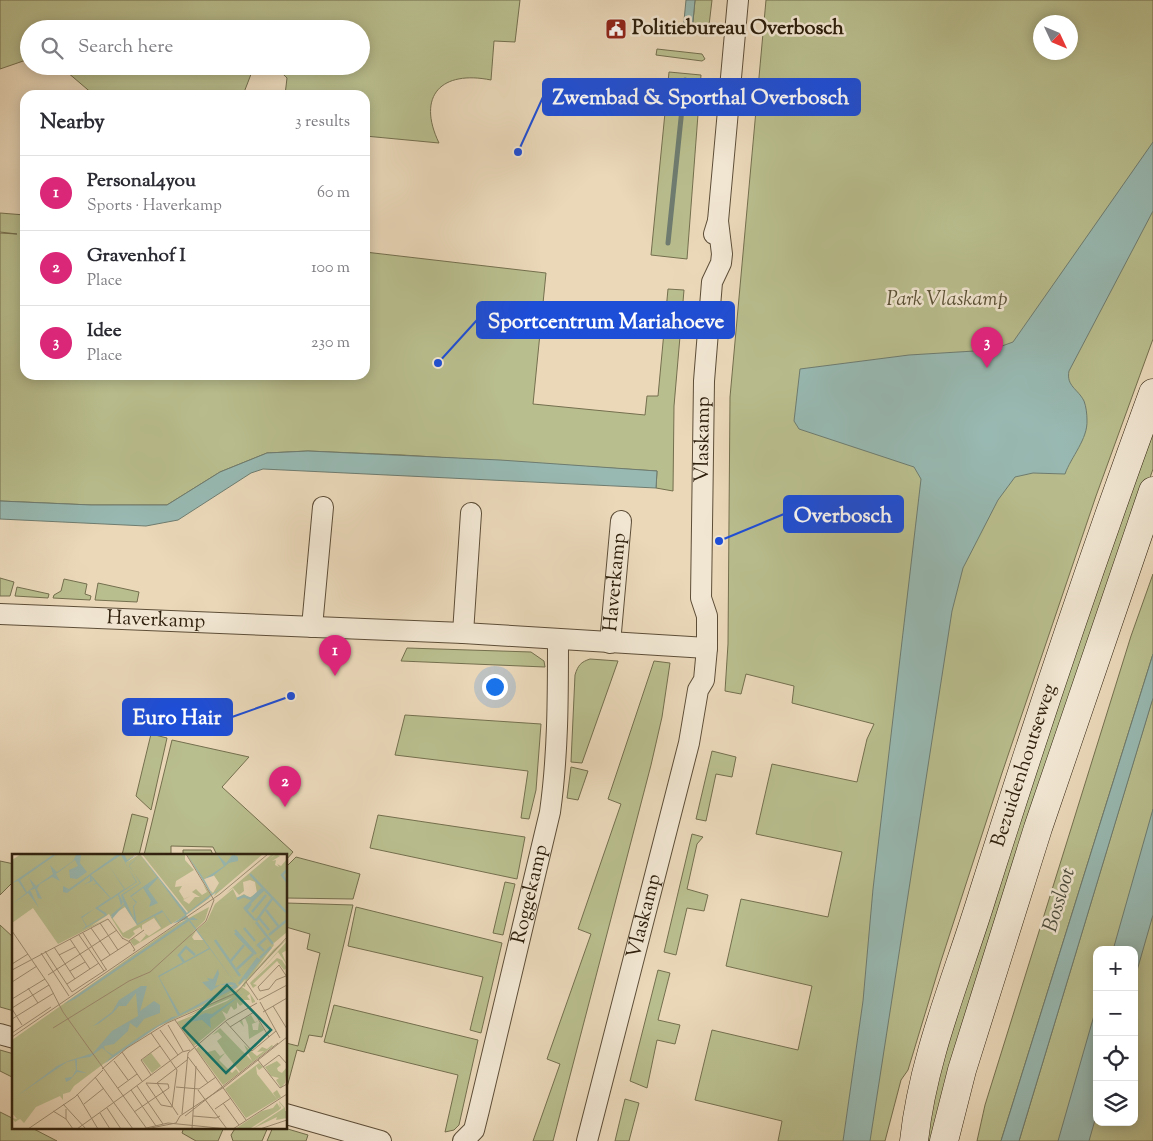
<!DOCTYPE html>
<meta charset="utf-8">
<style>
body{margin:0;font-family:"Sorts Mill Goudy",serif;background:#f2f2f3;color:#2b2b33}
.controls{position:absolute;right:15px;bottom:15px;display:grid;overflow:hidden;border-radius:10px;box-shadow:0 2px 12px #0003}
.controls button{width:45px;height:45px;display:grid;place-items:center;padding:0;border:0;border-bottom:1px solid #e1e1e2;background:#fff;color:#2b2b33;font:25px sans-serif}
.compass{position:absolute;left:1033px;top:15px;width:45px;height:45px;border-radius:50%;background:#fff;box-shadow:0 2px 12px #0003;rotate:134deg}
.you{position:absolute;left:494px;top:686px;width:18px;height:18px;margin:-12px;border:4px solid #fff;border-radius:50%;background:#1a73e8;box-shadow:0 0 0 8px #1a73e833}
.badge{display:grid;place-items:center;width:32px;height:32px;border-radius:50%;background:#db2777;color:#fff;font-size:16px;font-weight:700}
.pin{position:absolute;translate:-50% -41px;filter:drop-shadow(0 1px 2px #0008)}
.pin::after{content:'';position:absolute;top:26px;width:18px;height:15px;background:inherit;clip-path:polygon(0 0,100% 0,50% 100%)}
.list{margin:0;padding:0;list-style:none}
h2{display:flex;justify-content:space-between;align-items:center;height:65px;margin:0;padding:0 20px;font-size:21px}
h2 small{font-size:16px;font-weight:400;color:#7c7c81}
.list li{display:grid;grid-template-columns:32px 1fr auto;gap:15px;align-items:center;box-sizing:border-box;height:75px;padding:0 20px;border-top:1px solid #e1e1e2}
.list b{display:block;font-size:19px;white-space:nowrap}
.list p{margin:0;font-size:16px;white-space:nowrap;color:#7c7c81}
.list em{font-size:16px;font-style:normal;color:#7c7c81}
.icon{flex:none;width:28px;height:28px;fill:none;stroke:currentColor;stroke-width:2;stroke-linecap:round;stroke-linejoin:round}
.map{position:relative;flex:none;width:1153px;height:1141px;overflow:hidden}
.search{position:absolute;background:#fff;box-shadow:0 2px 12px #0003;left:20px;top:20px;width:350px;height:55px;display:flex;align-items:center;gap:12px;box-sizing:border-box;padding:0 18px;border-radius:28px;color:#7c7c81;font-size:19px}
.panel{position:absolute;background:#fff;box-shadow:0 2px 12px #0003;left:20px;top:90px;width:350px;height:290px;border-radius:15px}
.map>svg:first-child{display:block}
</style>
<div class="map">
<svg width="1153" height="1141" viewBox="0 0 1153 1141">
<rect width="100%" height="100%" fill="#ead8b9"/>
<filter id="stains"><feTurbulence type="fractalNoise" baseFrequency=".004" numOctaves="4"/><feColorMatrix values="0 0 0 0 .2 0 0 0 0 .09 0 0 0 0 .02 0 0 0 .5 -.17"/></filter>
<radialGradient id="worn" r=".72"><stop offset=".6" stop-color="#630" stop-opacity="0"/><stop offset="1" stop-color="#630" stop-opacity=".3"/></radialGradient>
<!-- green -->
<path fill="#b9be8e" stroke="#746f4e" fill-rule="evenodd" d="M0,0H520L515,42L494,41L491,80C442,70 416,95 439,143L365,136V95H285L287,78C277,67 267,67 253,69L243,95H94L60,66H361V29H29V59L0,69Z
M695,0H712L708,34L692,32Z
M766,0H1153V339L1096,496L1002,773L941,961L908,1070L901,1080L885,1141H778L782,1121L695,1100L712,1030L798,1050L812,986L726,966L741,899L828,917L842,852L756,834L772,764L857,782L867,739L874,724L792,703L794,686L746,674L741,694L725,691L728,644L730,397ZM1040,22H1070V52H1040Z
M657,49L702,54L705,59L702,61L656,55Z
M669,72L701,75L687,259L651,255Z
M0,213L25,215V375H365V252L546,273L533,404L645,415L647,396H658L668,289L684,290L674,406L673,491L656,488L657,471L402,455L308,451L267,453L220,472L167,505H91L0,501V233L17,234L0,232Z
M1153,419V469L1070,709L936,1141H919L939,1066Z
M1153,574V654L1001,1141H977L985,1105L1131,636Z
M0,578L14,582L10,596H0Z
M64,579L87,584L85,594L91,596L90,600L53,598L54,595L61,591Z
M98,583L139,592L137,602L95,600Z
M17,587L49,594L48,598L15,596Z
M407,648L531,652L544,661L545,667L401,661Z
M590,659L618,661L582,763L571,762L575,675C578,665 581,662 590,659Z
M654,661L670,663L662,717L651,765L553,1141H533L560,1064L547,1059L591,934L578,929L621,804L608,799Z
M1153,697V1141H1019ZM1097,950H1134V1122H1097Z
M405,715L541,724L536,790L529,819L521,818L528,771L395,755Z
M151,734L167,738L151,810L136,796Z
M172,740L249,757L222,787L293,852L286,860V855H217L213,847L171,846V855H144Z
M712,751L736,757L732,777L716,774L706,821L696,819Z
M571,767L588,771L578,800L567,798Z
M132,814L148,818L139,855H122Z
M378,815L525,837L517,879L370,848Z
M692,834L703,837L697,844L687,889L708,895L704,911L687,908L676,955L664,952Z
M183,850H211L213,855H183Z
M296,857L360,874L353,899L286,898V867Z
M0,861L14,864V881L0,895Z
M505,882L515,884L503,935L493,933Z
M286,903L353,905L322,1037L309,1035L304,1052L297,1050L286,1091V1043L298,1046L320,953L307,949L310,934L286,927Z
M356,907L502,943L481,1033L470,1030L483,977L348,946Z
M0,925L14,938V1011L0,1007Z
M658,970L670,973L658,1020L680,1025L675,1044L657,1040L647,1088L630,1081Z
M334,1005L478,1040L459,1125L454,1130L445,1132L458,1075L324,1042Z
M0,1050L14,1054V1078L0,1071Z
M625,1099L639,1103L629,1141H615Z
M0,1112L14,1119V1127H30L57,1141H0Z
M184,1127H224L218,1141H196L182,1133Z
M236,1127H268L262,1141H233L231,1135Z
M273,1127H281L308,1135L306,1141H267Z"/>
<!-- water -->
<path fill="#98b9b2" stroke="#6e7c70" d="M686,0H695L692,32L683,31Z
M1153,142V211L1069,371C1066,386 1078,389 1084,401C1086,406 1087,414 1087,420C1088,439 1071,457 1065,474L1033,473L1015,477L998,500L963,568L952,611L870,1141H843L863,1001L873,889L921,479L914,467L799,429L794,421L800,369L909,355L991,350L1013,342Z
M308,451L500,460L657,471L656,488L263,469L251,473L178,520L146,526L0,519V501L91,505H167L220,472L267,453Z
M1153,654V698L1019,1141H1001Z
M1153,809V915L1134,981V950H1113Z
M1097,1005V1113L1089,1141H1058Z"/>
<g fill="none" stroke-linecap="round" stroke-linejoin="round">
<!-- stream -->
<path stroke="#6e7c70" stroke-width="5" d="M668,243L685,80"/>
<!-- street casing -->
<g stroke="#5e4e38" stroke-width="22">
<g id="street">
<path d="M714,234L718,221L738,0"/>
<path id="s1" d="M0,614L463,633L707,648"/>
<path d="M312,627L323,507"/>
<path d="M463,633L471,513"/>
<path id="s2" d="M610,643L621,521"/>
<path d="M0,1034L14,1038"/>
<path d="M286,1114L381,1141"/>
<path id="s3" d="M463,1141L474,1130L479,1110L550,812C558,755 558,698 558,640"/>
<path id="s4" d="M587,1141L689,743L698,690L704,680L707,648V616L701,598L704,381L712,282L721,263L722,254L718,221"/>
</g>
</g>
<!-- secondary casing -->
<g stroke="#2f200d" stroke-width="29">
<g id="secondary">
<path id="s5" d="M914,1141C923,1056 958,976 983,894C1036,726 1092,559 1153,393"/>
<path d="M944,1141L962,1070L1038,828L1153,491"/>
</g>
</g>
<!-- street -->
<use href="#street" stroke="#f1e6d2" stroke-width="20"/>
<!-- secondary -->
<use href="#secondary" stroke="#f1e6d2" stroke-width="28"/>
</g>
<!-- icons -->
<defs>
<g id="civic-square" transform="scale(1.125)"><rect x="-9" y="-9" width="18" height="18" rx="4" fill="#8f2418" stroke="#f1e6d2"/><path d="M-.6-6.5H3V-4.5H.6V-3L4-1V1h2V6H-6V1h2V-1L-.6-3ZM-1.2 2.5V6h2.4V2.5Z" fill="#fff"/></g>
</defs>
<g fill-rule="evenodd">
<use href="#civic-square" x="616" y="29"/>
</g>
<g text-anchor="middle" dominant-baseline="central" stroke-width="5" stroke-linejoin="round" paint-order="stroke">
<!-- poi labels -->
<g font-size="20" font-weight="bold" fill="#2f200d" stroke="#f1e6d2" text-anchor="start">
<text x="632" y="29">Politiebureau Overbosch</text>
</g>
<!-- park labels -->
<g font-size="20" font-style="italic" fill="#584f34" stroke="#f1e6d2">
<text x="947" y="300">Park Vlaskamp</text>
</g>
<!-- street labels -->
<g font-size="20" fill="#2f200d" stroke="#f1e6d2">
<text stroke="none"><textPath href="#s4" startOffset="718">Vlaskamp</textPath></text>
<text stroke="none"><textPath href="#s2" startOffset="61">Haverkamp</textPath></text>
<text stroke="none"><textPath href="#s1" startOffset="156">Haverkamp</textPath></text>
<text stroke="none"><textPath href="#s5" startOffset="392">Bezuidenhoutseweg</textPath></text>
<text stroke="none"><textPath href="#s3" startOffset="258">Roggekamp</textPath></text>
<text stroke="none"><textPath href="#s4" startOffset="232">Vlaskamp</textPath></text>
</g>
<!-- water labels -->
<g font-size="21" font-style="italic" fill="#4e4e3f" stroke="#f1e6d2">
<text transform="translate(1060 900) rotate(-73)">Bossloot</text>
</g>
</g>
<!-- overview -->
<g transform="translate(12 854)">
<rect width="275" height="275" fill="#ead8b9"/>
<path d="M9,0H124L115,8L128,0L174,61L122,92L118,87L122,84L128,88L134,81L132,79L137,82L149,74L142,64L130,71V76L128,73L121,77L123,80L117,85L111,83L97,60L79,72L97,64L46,90L21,54L0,69V6ZM113,53L125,71L111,79L99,62ZM130,0H173V6L182,16L164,27L163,33L170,32L167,37L172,45L178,42L171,46L177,50L183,43H188L180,38L184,35L190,41L195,38L191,30L199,41L194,45L199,43L174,61L176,58ZM174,0H251L202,42L204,38L200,40L198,36L201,39L207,29L201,20L191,26ZM260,0H263L258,5L264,0L268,2L260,7L264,6L263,11L267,13L265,10L269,12L275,5V78L262,89L258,86L262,91L241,119L262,95L275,85L234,128L233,133L230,132L234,125L220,139L145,173L114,193L62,232L58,238L51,240V246L48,242L24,253L12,269L8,265L3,268L0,264L5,265L0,259V186L164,71L197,53L193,66L178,81L184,77L180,83L182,86H192L185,76L195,67L203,50L221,35L225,44L232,40L237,44L245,39L243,28L238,26L231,28L232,37L227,41L221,34L214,39ZM275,87V96L270,99L275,111L266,98L240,127L265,104L270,106L275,114L272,116L265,107L241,130L245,131L241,134L238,129ZM230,133L237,138L243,147V148L240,149L238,140L235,142L238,146H229L231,150L228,152L225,148V154L222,156L219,152L215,160L210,157L214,165L182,192L165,168L215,147L221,143L172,164ZM239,161L243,168L247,167L240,170L241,176H246L247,168L252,176L237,185L236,171L233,164L230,166L232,173L227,167ZM208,174L240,207L232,191L245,202L252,197L245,198L250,193L255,195L260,191L261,192L228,218L213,199L207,206L220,219L224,215L227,219L211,231L184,195L189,190L187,193L193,199L203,196L208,202L213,199L205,187L210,183L206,178L200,181ZM139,199L149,212L140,219L130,206ZM265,207L269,211L265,214L266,217L270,219L275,213L273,229L269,234L264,226L267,224L259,222L253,213ZM247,209L251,213L247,216L244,212L245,220L265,245L261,239L265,236L269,243L234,264L213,235ZM267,247L273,254V257H275V264L264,266L265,263L240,275L272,254L267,248L269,254L267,256L239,274L223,275L250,257L261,254L265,249L268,254Z" fill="#b9be8e" fill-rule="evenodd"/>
<path d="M42,0H45L8,26L15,38L21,33L17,24L24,32L41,20L38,11L45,18L61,7L64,1H69L68,9L75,18L65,25L58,24L57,16L66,12L63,6L44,20L48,27L40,23L28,30L25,35L30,45L26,44L23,35L18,36L27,54L16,39L0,50L14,39L6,27L0,29ZM106,0H112L115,6L126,0L113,9L125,28L107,40L111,48L109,52L106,41L86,54L94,59L95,61L70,76L74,72L69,63L82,55L70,64L75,72L93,61L83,54L98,44L85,30L80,31L84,29L79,23L81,27L71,31L78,27V22L55,39L51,38V32L57,35ZM109,1L124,28L113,35L97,12L112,35L99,44L79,21ZM128,0L175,59L199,40L175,0L192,25L212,12L205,0L214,9L221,0L226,3V7L217,9L201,22L192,25L200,40L211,33L174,61L177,65L181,63L186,66H178L226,133L147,172L92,210L100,202L90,194L78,203L65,205V216L75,219L65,218L58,226L54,228L53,224L60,223L64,216L63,206L55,208L5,242L45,212L56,207L81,199L100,177L126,162L124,139L114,152H107L101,159L86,170L81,172L100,158L107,146L129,132H135L128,157L142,147L148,151V159L132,165L125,174L118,169L116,177L102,190L92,192L93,196L101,201L133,179L160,163L166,162L146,122L197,94L177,67L63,145L52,150L176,65L159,70L151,58L143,62L151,75L142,62L125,71L112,51L100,65L99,61L112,50L109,41L128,29L117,11L126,3L117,12L129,29L111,41L122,65L121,52L124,49L118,42L145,23ZM146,24L173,61L160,70L150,56L125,70L122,53L125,48L119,43L131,34L139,47L137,53L146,49L136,35ZM198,95L223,129L219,128L203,132L207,120L206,115L201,125L195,124L197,127L190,128L199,137L208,131H222L168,160L147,123ZM233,138L198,165L199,174L190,166L171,169L193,159L200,160Z" fill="#98b9b2" fill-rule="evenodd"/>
<path fill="none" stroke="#98b9b2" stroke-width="2.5" d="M275,16L270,21L275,28M238,20L274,58M225,45L232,42L239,45L250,35M239,50L234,56L243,66M232,55L252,35M254,56L267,73M240,58L254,41M247,64L257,76M244,67L260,45M244,68L261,90M232,74L243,87M223,76L244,100M223,79L243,100M257,81L275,66M203,86L228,122M252,97L246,91L254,84M248,104L259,93M172,108L167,101L174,93L183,101M218,108L232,91M225,115L241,100M233,125L248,105M227,130L246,104"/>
<path fill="none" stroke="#9f8e74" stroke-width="1" d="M96,65L111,85M88,69L106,96M79,74L98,101M0,77L37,131L51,158L135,275M71,79L94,115M67,81L92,117M110,84L118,88L123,96L121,97M58,85L78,115M117,87L132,76M42,93L63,125M33,97L60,138L95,115M29,99L57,142M47,101L63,93M89,107L118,88M0,110L16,100M0,116L96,65M58,117L73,108M36,121L105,76M274,122L264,126L257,135L248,137L246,133L267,111L275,123M0,128L25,112M234,128L246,146M55,130L87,109M16,134L26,149M0,145L33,125M247,146L275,131M248,148L268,184M261,152L275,175M0,154L37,131M0,155L10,171M251,158L275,144M0,165L42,139M163,166L234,266M213,167L240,197L264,177M156,171L171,197M218,173L242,158L257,183M41,174L117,127L138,118L194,67L202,46L174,0M148,176L166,201M0,179L39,153M139,179L165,216L160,253M0,183L208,40L256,0M110,198L130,227M176,203L196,229M246,206L268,234L275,230M102,207L116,226M251,213L267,201L275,210M90,215L115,194L155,169L224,139L275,83M139,221L129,206L148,192M83,223L121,275M145,229L166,261M145,229L175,206M125,232L151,270M164,233L187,235L204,223M106,234L125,220M157,234L156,230L134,229L149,251L160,253M119,236L144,272M186,236L215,275M65,240L86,275M111,242L170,198L178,196M211,249L227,271M51,250L74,275M72,250L92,234M95,254L109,275M54,255V265L61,275M203,255L219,244M41,257L54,265M122,258L157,234M88,259L98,275M170,260L176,199L215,166L245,149M173,262L266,189M181,262L204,264L208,262M16,275L63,243L91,216M65,275L112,241M130,275L156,269L216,275M134,275L164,269L168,262L212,233L275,183M180,275L184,212M221,275L275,240M248,275L275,266"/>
<path fill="#0f766e" fill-opacity="0.15" stroke="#0f766e" stroke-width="2.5" d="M215,131L259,176L214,219L171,174Z"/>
<rect width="275" height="275" fill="none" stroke="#2f200d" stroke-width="2.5"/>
</g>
<!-- callouts -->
<path fill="none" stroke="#1d4ed8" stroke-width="2" d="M518 152L543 97M438 363L477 320M719 541L784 514M291 696L232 717"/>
<g fill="#1d4ed8" stroke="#f1e6d2" stroke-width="2">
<circle cx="518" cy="152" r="5"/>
<circle cx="438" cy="363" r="5"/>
<circle cx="719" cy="541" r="5"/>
<circle cx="291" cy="696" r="5"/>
</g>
<g fill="#1d4ed8" stroke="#1d4ed8" stroke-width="2">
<rect x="543" y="79" width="317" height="36" rx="5"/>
<rect x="477" y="302" width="257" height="36" rx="5"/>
<rect x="784" y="496" width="119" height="36" rx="5"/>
<rect x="123" y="699" width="109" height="36" rx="5"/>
</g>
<g font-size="21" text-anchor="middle" font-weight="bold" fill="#fff">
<text x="701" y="104">Zwembad &amp; Sporthal Overbosch</text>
<text x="606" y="328">Sportcentrum Mariahoeve</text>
<text x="843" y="522">Overbosch</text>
<text x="177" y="724">Euro Hair</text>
</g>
<rect width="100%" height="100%" filter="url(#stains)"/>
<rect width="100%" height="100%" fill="url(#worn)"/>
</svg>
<div class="controls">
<button>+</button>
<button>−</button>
<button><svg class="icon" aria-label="locate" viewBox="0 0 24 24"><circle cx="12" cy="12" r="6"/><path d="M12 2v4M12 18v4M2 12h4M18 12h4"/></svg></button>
<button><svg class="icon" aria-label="layers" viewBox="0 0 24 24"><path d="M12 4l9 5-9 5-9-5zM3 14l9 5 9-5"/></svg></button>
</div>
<svg class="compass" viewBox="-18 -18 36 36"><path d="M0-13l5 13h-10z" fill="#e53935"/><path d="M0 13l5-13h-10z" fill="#7c7c81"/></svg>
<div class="you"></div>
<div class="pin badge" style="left:335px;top:676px">1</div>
<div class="pin badge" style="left:285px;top:807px">2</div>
<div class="pin badge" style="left:987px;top:368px">3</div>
<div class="search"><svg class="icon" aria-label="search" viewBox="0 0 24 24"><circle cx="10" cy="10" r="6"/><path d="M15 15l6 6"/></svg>Search here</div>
<section class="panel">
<h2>Nearby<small>3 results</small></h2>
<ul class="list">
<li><span class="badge">1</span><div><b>Personal4you</b><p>Sports · Haverkamp</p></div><em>60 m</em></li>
<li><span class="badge">2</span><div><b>Gravenhof I</b><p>Place</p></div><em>100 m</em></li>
<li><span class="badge">3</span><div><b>Idee</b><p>Place</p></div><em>230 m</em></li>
</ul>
</section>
</div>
